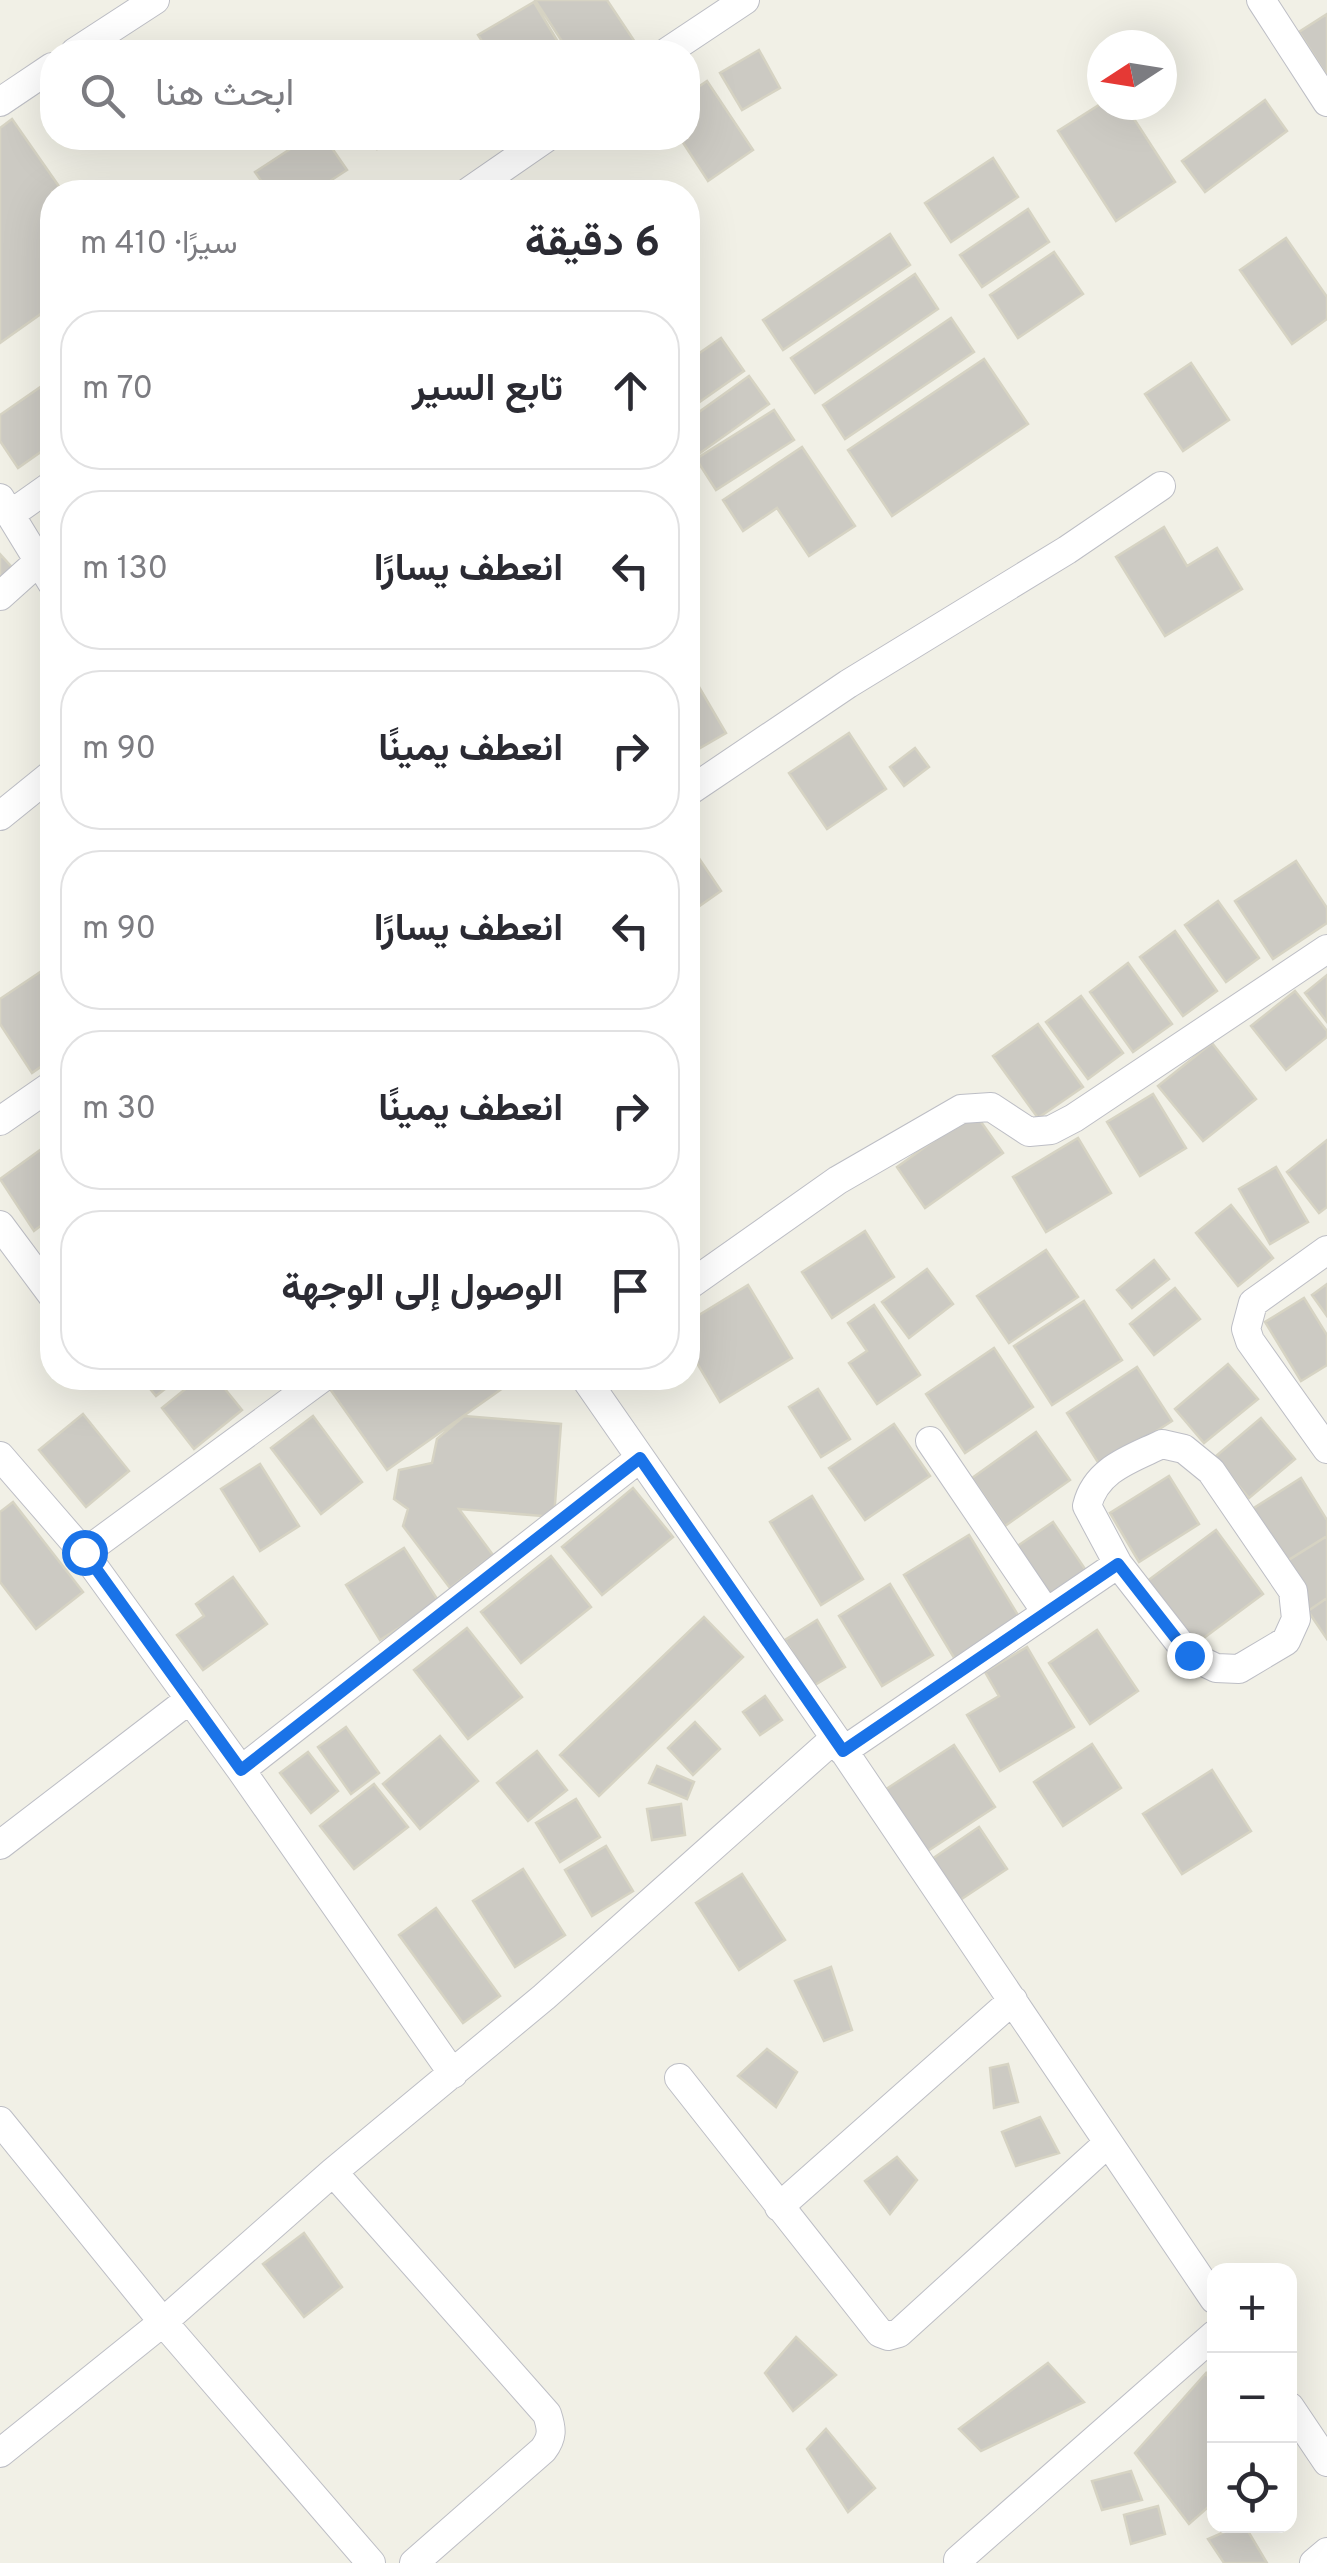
<!DOCTYPE html>
<html lang="ar">
<meta charset="utf-8">
<style>
body{margin:0;font-family:Overpass,Vazirmatn,sans-serif;background:#f2f2f3;color:#2b2b33;direction:rtl}
.controls{position:absolute;right:30px;bottom:30px;display:grid;overflow:hidden;border-radius:20px;box-shadow:0 10px 40px #0002}
.controls button{width:90px;height:90px;display:grid;place-items:center;padding:0;border:0;border-bottom:2px solid #e1e1e2;background:#fff;color:#2b2b33;font:50px sans-serif}
.compass{position:absolute;left:1087px;top:30px;width:90px;height:90px;border-radius:50%;background:#fff;box-shadow:0 10px 40px #0002;rotate:258deg}
.stop{position:absolute;width:30px;height:30px;margin:-22px;border:8px solid #1a73e8;border-radius:50%;background:#fff}
.stop.end{background:#1a73e8;border-color:#fff;box-shadow:0 2px 10px #0008}
.list{margin:0;padding:0;list-style:none}
h2{display:flex;justify-content:space-between;align-items:center;height:130px;margin:0;padding:0 40px;font-size:42px}
h2 small{font-size:32px;font-weight:400;color:#7c7c81}
.list li{display:grid;grid-template-columns:65px 1fr auto;gap:30px;align-items:center;box-sizing:border-box;height:160px;margin:0 20px 20px;padding:0 20px;border:2px solid #e1e1e2;border-radius:40px}
.list b{display:block;font-size:38px;white-space:nowrap}
.list em{font-size:32px;font-style:normal;color:#7c7c81}
.icon{flex:none;width:55px;height:55px;fill:none;stroke:currentColor;stroke-width:2;stroke-linecap:round;stroke-linejoin:round}
.map{position:relative;flex:none;width:1327px;height:2563px;overflow:hidden;direction:ltr}
.search{position:absolute;background:#fff;box-shadow:0 10px 40px #0002;left:40px;top:40px;width:660px;height:110px;display:flex;align-items:center;gap:25px;box-sizing:border-box;padding:0 35px;border-radius:40px;color:#7c7c81;font-size:38px}
.panel{position:absolute;background:#fff;box-shadow:0 10px 40px #0002;left:40px;top:180px;width:660px;height:1210px;border-radius:40px;direction:rtl}
.map>svg:first-child{display:block}
</style>
<div class="map">
<svg width="1327" height="2563" viewBox="0 0 1327 2563">
<rect width="100%" height="100%" fill="#f1f0e6"/>
<!-- building -->
<path fill="#cccac3" stroke="#d6d3c3" stroke-width="2.5" d="M535,0H607L639,48L632,52H569Z
M534,2L564,52H489L478,35Z
M1327,14V76L1299,32Z
M759,50L780,88L742,110L720,73Z
M707,81L753,150L708,181L680,138H688V94Z
M1265,100L1287,131L1205,192L1182,161Z
M1102,103L1125,105L1175,182L1116,221L1058,131Z
M12,119L63,192H52V306L0,343V128Z
M307,138H325L347,170L313,192H269L255,172Z
M368,138H391L377,149Z
M993,158L1018,197L951,242L925,203Z
M1028,209L1049,242L982,287L960,255Z
M890,234L910,265L783,350L763,320Z
M1286,238L1327,297V319L1292,344L1240,270Z
M1054,252L1083,294L1018,338L990,295Z
M915,274L938,309L815,393L791,358Z
M951,318L974,352L845,439L823,405Z
M721,338L744,371L688,410V361Z
M984,359L1028,424L892,516L848,450Z
M1191,363L1229,420L1183,451L1145,394Z
M749,376L769,404L693,458L688,450V420Z
M52,379V444L18,468L0,441V415Z
M774,410L794,440L716,490L696,459Z
M802,447L855,526L809,556L777,508L743,531L723,500Z
M1164,527L1187,566L1217,548L1242,589L1165,636L1116,557Z
M0,554L18,574L0,591Z
M699,687L726,733L688,755V693Z
M849,733L886,789L827,829L789,773Z
M915,748L929,767L904,786L890,767Z
M688,842L721,891L688,914Z
M1296,861L1327,908V923L1273,959L1235,901Z
M1218,901L1259,958L1226,982L1185,925Z
M1175,931L1217,991L1183,1016L1140,957Z
M1128,963L1172,1024L1133,1052L1090,992Z
M52,964V1059L32,1073L0,1024V999Z
M1327,975V1022L1305,993Z
M1295,991L1327,1031V1037L1286,1070L1251,1026Z
M1081,996L1123,1053L1088,1079L1046,1022Z
M1038,1024L1083,1087L1038,1118L993,1056Z
M1212,1043L1256,1099L1203,1141L1158,1086Z
M1153,1094L1186,1148L1140,1176L1107,1122Z
M974,1112L1003,1153L925,1208L897,1167Z
M1078,1138L1111,1193L1046,1232L1013,1177Z
M1327,1140V1207L1319,1213L1287,1172Z
M47,1145L52,1152V1217L34,1231L0,1179Z
M1276,1167L1308,1222L1270,1244L1239,1189Z
M1231,1205L1273,1258L1238,1286L1196,1233Z
M865,1231L894,1277L832,1318L802,1272Z
M1046,1250L1078,1297L1009,1343L977,1296Z
M1154,1260L1169,1279L1132,1308L1117,1290Z
M927,1269L953,1304L909,1338L882,1302Z
M1327,1284V1316L1312,1295Z
M748,1285L792,1358L720,1402L688,1348V1329L694,1325L691,1320Z
M1175,1288L1200,1319L1154,1355L1130,1324Z
M1304,1298L1327,1335V1365L1301,1381L1265,1322Z
M1084,1301L1122,1360L1052,1405L1014,1346Z
M874,1305L920,1375L877,1404L849,1363L867,1351L848,1323Z
M994,1348L1033,1407L965,1453L926,1394Z
M1228,1364L1258,1399L1204,1443L1175,1409Z
M1137,1367L1172,1421L1101,1467L1067,1413Z
M141,1378H179L156,1396Z
M199,1378H216L242,1410L194,1449L162,1408Z
M346,1378H517L387,1470L330,1389Z
M818,1389L850,1439L821,1457L789,1407Z
M83,1414L129,1471L86,1507L39,1450Z
M313,1416L362,1482L321,1514L271,1448Z
M464,1416L561,1424L554,1517L459,1509L493,1555L450,1588L403,1526L408,1509L394,1499L399,1470L432,1463L437,1439Z
M1261,1418L1295,1459L1249,1498L1215,1457Z
M894,1424L930,1476L865,1520L829,1468Z
M1036,1432L1070,1480L1005,1526L972,1478Z
M260,1464L299,1526L260,1551L221,1489Z
M1169,1476L1199,1524L1139,1562L1110,1513Z
M1301,1478L1327,1520V1536L1279,1566L1246,1513Z
M633,1488L673,1537L602,1595L562,1547Z
M812,1496L863,1579L821,1605L770,1522Z
M13,1502L83,1592L36,1629L0,1582V1512Z
M1053,1522L1089,1575L1053,1600L1016,1547Z
M1216,1530L1263,1594L1193,1646L1146,1582Z
M969,1535L1021,1620L956,1661L904,1575Z
M1327,1536V1598L1308,1611L1279,1566Z
M404,1548L439,1602L380,1640L346,1585Z
M551,1556L591,1607L521,1663L481,1612Z
M233,1577L267,1624L203,1670L177,1635L204,1616L196,1604Z
M890,1584L933,1655L882,1686L839,1616Z
M1327,1598V1639L1308,1611Z
M704,1617L743,1657L599,1796L560,1755Z
M817,1620L845,1667L813,1686L785,1640Z
M467,1628L522,1697L468,1739L414,1670Z
M1097,1630L1138,1691L1090,1724L1049,1663Z
M1027,1647L1074,1727L1000,1771L967,1715L999,1696L985,1672Z
M765,1696L782,1720L760,1735L743,1712Z
M695,1722L720,1749L693,1775L668,1748Z
M346,1727L379,1773L351,1794L318,1747Z
M440,1736L478,1781L420,1829L383,1784Z
M1092,1744L1121,1788L1063,1826L1034,1782Z
M954,1745L995,1807L917,1858L877,1795Z
M537,1751L567,1790L528,1821L497,1783Z
M308,1752L338,1791L311,1813L280,1773Z
M657,1766L694,1782L687,1799L649,1783Z
M1212,1770L1251,1831L1182,1874L1143,1814Z
M374,1784L408,1827L354,1869L320,1826Z
M576,1799L600,1837L560,1862L536,1823Z
M681,1804L685,1835L652,1840L647,1809Z
M979,1827L1007,1869L957,1902L929,1861Z
M606,1846L633,1891L592,1916L565,1870Z
M523,1869L565,1935L515,1967L473,1901Z
M742,1874L785,1940L739,1970L696,1903Z
M436,1908L500,1996L463,2023L399,1935Z
M831,1967L852,2030L824,2041L795,1981Z
M767,2049L797,2072L776,2107L738,2076Z
M1008,2064L1018,2102L994,2108L990,2068Z
M1040,2117L1059,2153L1016,2166L1002,2132Z
M897,2157L917,2180L890,2214L865,2181Z
M304,2233L342,2287L304,2317L263,2264Z
M796,2337L836,2375L793,2411L765,2373Z
M1048,2363L1084,2402L981,2451L959,2429Z
M1206,2373L1214,2386V2502L1189,2524L1135,2453Z
M826,2429L875,2488L848,2512L807,2449Z
M1131,2471L1142,2500L1102,2510L1092,2481Z
M1158,2506L1165,2534L1131,2544L1124,2515Z
M1238,2526H1245L1267,2563H1224L1208,2539Z"/>
<g fill="none" stroke-linecap="round" stroke-linejoin="round">
<!-- street casing -->
<g stroke="#bdbec5" stroke-width="30">
<path id="street" d="M1261,0L1327,102
M75,52L155,0
M667,52L745,0
M0,102L52,67
M468,192L546,138
M0,498L52,583
M11,514L52,485
M0,596L39,561
M688,792L848,684L1067,550L1161,486
M0,816L52,774
M0,1121L52,1085
M0,1225L52,1295
M1327,1250L1253,1303L1246,1329L1250,1341L1327,1449
M688,1286L838,1180L961,1109L991,1107L1029,1132L1051,1130L1074,1118L1327,949
M585,1378L835,1738L1214,2299
M930,1441L1046,1612
M1162,1444L1184,1449L1211,1471L1293,1591L1296,1619L1286,1641L1239,1669L1216,1668L1189,1655L1118,1564L1087,1506C1096,1469 1131,1459 1162,1444Z
M0,1456L84,1553L241,1770L453,2074
M84,1553L322,1378
M843,1751L1118,1564
M241,1770L640,1458
M0,1845L190,1699
M679,2078L880,2333L888,2336L899,2333L1108,2143
M0,2121L163,2322L371,2563
M333,2172L547,2414C552,2429 553,2437 543,2450L414,2563
M779,2207L1013,2000
M1290,2407L1327,2462
M0,2453L163,2322L333,2172L544,1997L835,1738
M958,2560L1214,2335
M1314,2563L1327,2552"/>
</g>
<!-- street -->
<use href="#street" stroke="#fff" stroke-width="28"/>
</g>
<g fill="none" stroke-linecap="round" stroke-linejoin="round">
<!-- route -->
<path stroke="#1a73e8" stroke-width="12" d="M84,1552L241,1770L640,1458L843,1751L1118,1564L1189,1655"/>
</g>
</svg>
<div class="controls">
<button>+</button>
<button>−</button>
<button><svg class="icon" aria-label="locate" viewBox="0 0 24 24"><circle cx="12" cy="12" r="6"/><path d="M12 2v4M12 18v4M2 12h4M18 12h4"/></svg></button>
</div>
<svg class="compass" viewBox="-18 -18 36 36"><path d="M0-13l5 13h-10z" fill="#e53935"/><path d="M0 13l5-13h-10z" fill="#7c7c81"/></svg>
<div class="stop" style="left:84px;top:1552px"></div>
<div class="stop end" style="left:1189px;top:1655px"></div>
<div class="search"><svg class="icon" aria-label="search" viewBox="0 0 24 24"><circle cx="10" cy="10" r="6"/><path d="M15 15l6 6"/></svg>ابحث هنا</div>
<section class="panel">
<h2>6 دقيقة<small>سيرًا · 410 m</small></h2>
<ul class="list">
<li><svg class="icon" aria-label="ahead" viewBox="0 0 24 24"><path d="M12 20V5M6 11l6-6 6 6"/></svg><div><b>تابع السير</b></div><em>70 m</em></li>
<li><svg class="icon" aria-label="left" viewBox="0 0 24 24"><path d="M17 20v-9H6M10 6l-5 5 5 5"/></svg><div><b>انعطف يسارًا</b></div><em>130 m</em></li>
<li><svg class="icon" aria-label="right" viewBox="0 0 24 24"><path d="M7 20v-9h11M14 6l5 5-5 5"/></svg><div><b>انعطف يمينًا</b></div><em>90 m</em></li>
<li><svg class="icon" aria-label="left" viewBox="0 0 24 24"><path d="M17 20v-9H6M10 6l-5 5 5 5"/></svg><div><b>انعطف يسارًا</b></div><em>90 m</em></li>
<li><svg class="icon" aria-label="right" viewBox="0 0 24 24"><path d="M7 20v-9h11M14 6l5 5-5 5"/></svg><div><b>انعطف يمينًا</b></div><em>30 m</em></li>
<li><svg class="icon" aria-label="arrive" viewBox="0 0 24 24"><path d="M6 21V4h12l-3 4 3 4H6"/></svg><div><b>الوصول إلى الوجهة</b></div></li>
</ul>
</section>
</div>
